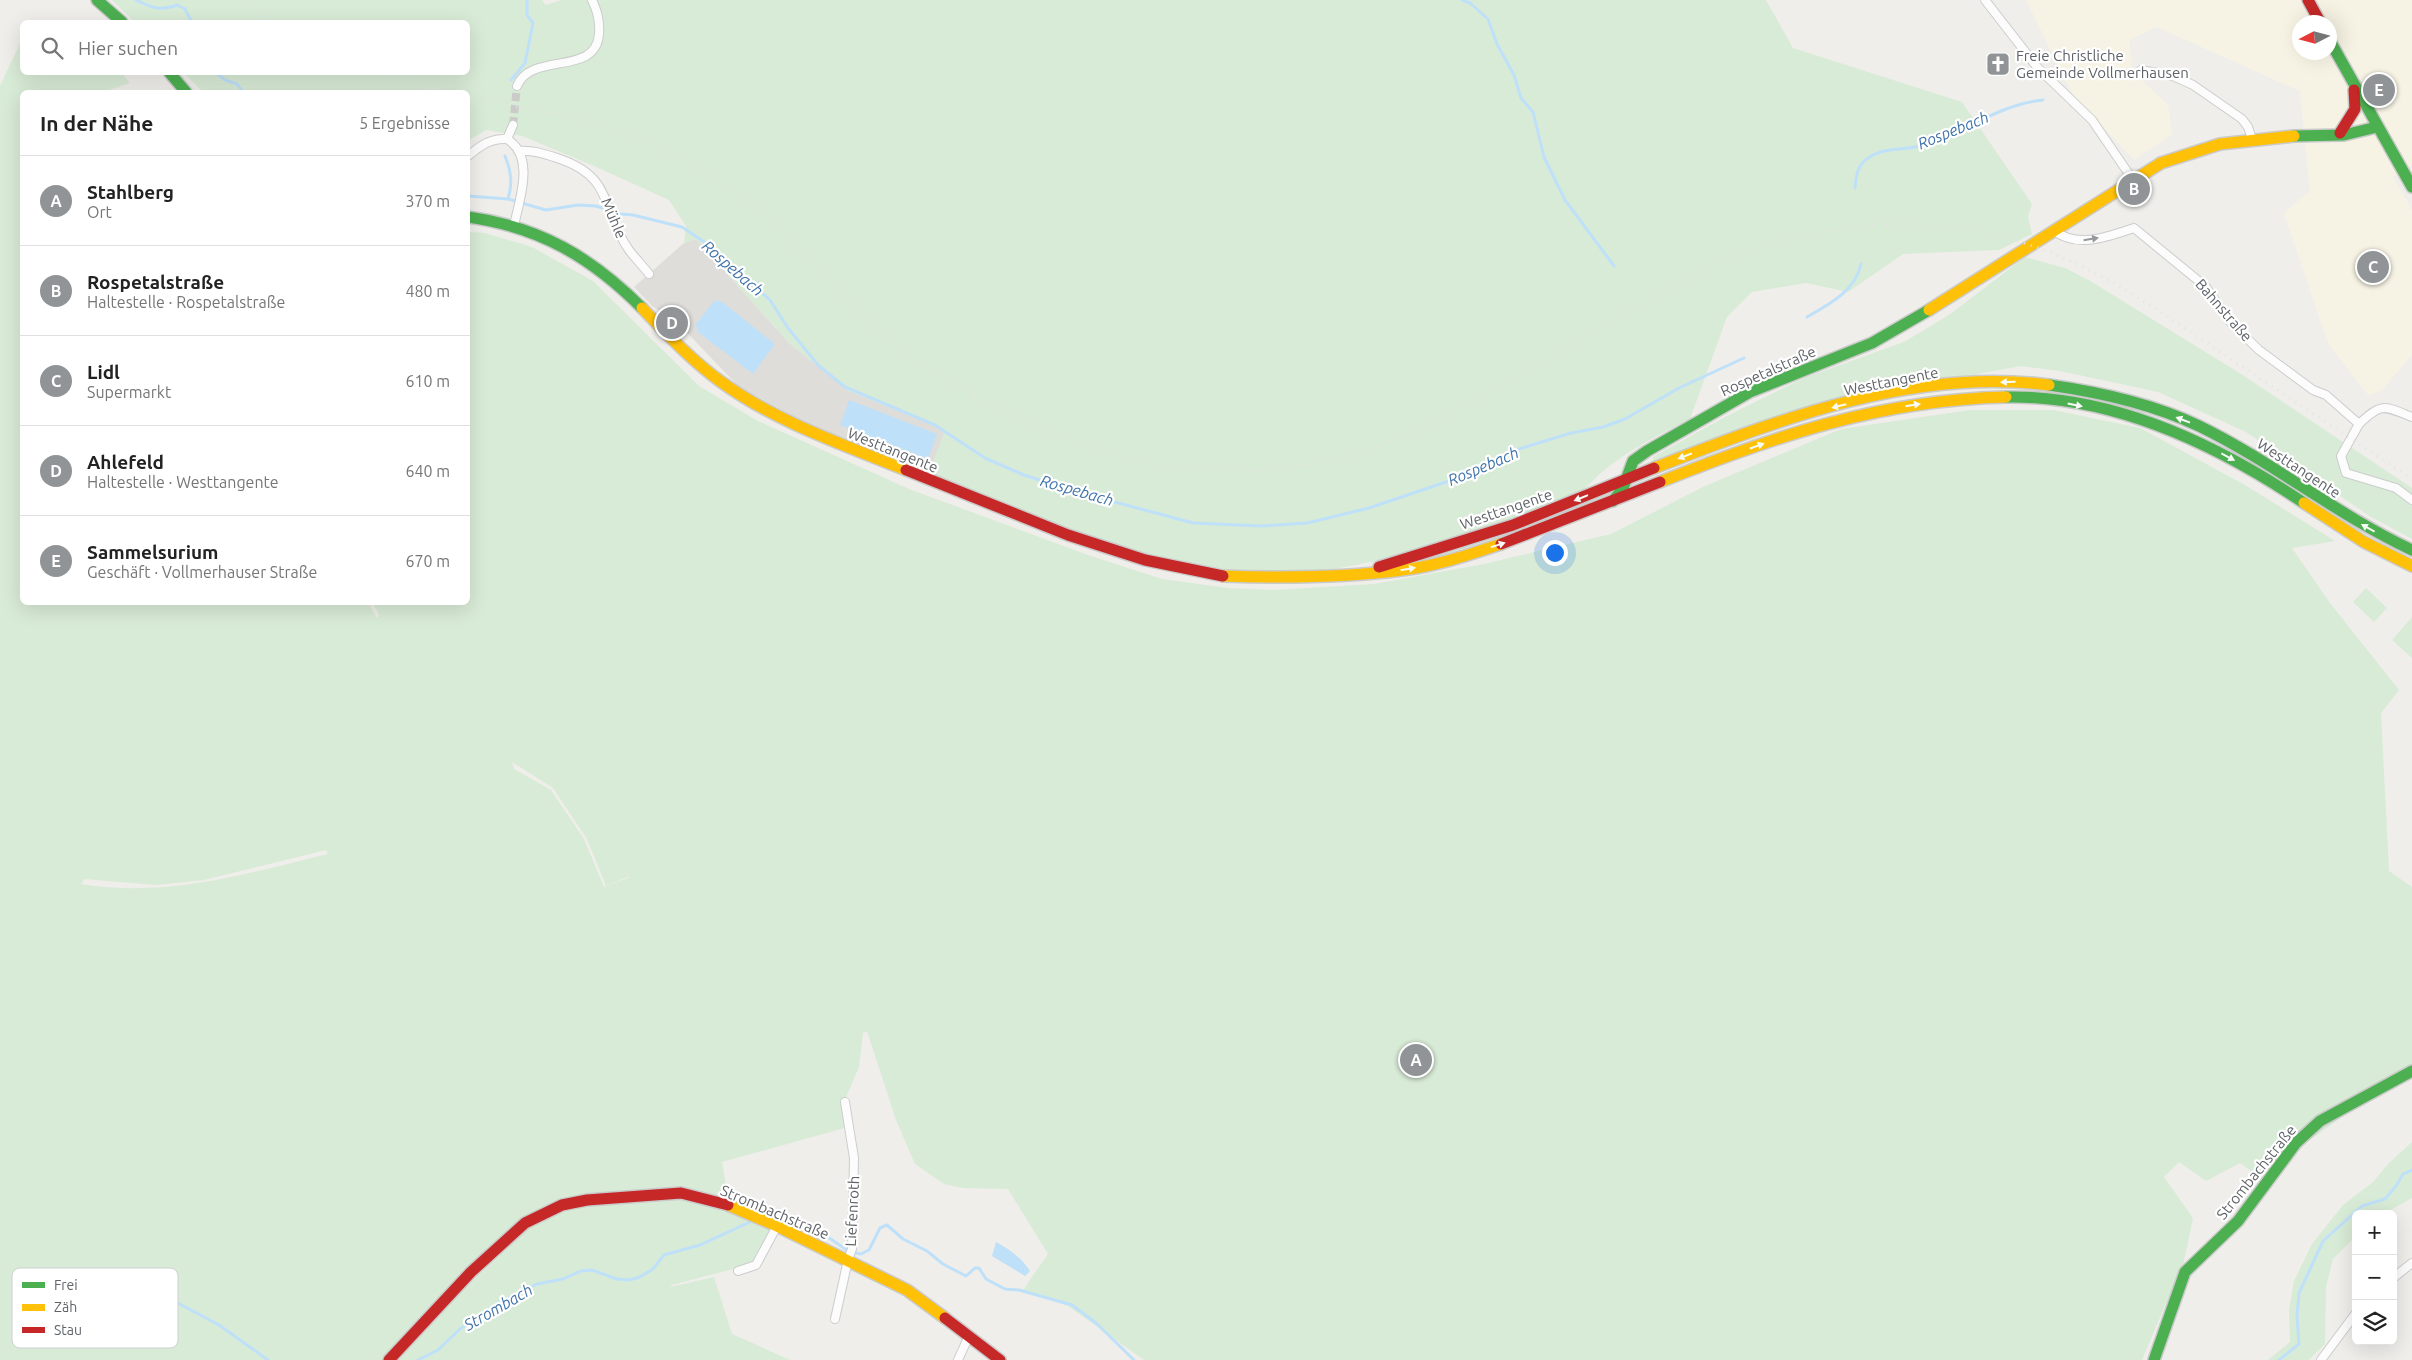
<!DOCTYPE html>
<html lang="de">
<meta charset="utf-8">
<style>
body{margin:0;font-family:Ubuntu,sans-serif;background:#f2f2f2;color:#222}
.controls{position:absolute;right:15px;bottom:15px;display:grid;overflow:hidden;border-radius:8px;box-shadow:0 5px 20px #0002}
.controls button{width:45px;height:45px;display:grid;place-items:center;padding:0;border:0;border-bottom:1px solid #e0e0e0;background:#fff;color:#222;font:25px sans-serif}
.compass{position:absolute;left:2292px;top:15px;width:45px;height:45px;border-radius:50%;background:#fff;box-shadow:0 5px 20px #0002;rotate:264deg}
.you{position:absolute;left:1554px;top:552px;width:18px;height:18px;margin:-12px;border:4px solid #fff;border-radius:50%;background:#1a73e8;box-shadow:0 0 0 8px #1a73e833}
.badge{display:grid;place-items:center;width:32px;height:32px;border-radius:50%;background:#919496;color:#fff;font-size:16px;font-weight:700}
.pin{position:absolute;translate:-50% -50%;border:2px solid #fff;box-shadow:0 1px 5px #0006}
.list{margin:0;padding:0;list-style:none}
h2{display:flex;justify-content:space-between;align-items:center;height:65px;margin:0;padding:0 20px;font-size:21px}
h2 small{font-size:16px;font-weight:400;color:#767676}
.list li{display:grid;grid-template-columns:32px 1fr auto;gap:15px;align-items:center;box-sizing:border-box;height:90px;padding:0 20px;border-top:1px solid #e0e0e0}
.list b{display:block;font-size:19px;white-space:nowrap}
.list p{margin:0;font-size:16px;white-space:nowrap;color:#767676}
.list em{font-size:16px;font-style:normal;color:#767676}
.icon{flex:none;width:28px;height:28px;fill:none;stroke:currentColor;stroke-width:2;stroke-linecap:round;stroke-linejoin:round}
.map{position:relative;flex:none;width:2412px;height:1360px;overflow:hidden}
.search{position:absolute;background:#fff;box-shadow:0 5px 20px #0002;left:20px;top:20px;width:450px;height:55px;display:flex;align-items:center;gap:12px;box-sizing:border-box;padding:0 18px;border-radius:8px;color:#767676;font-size:19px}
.panel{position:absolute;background:#fff;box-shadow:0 5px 20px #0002;left:20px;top:90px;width:450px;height:515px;border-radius:8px}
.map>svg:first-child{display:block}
</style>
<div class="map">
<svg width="2412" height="1360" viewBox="0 0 2412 1360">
<rect width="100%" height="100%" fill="#efeeea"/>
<!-- commercial -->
<path fill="#f7f3e4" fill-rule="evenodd" d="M2026,0H2412V165L2393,177L2412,210V355L2381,391L2368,395L2328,343L2284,213L2310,191L2300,91L2157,27L2129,40L2132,71L2168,105L2172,134L2134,160L2074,97ZM2300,22H2330V52H2300Z"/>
<!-- industrial -->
<path fill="#dfddda" d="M696,239L789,343L848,390L946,430L929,473L799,420L737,385L675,320L652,306L634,287L684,243Z"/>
<!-- green -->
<path fill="#d8ebd6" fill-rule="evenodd" d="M112,0H542L546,5L561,0H1766L1793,48L1962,102L2032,204L2028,217L2032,234L1999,250L1903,254L1848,292L1806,283L1752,292L1727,317L1690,419C1660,434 1628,450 1602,472C1592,480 1587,489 1575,495C1539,513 1497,524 1459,536C1421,548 1384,560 1345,567C1199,593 1061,525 929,473L945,430L848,391L789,343L696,239L684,243L686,226L669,200L594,166L522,136L486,130L468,141V92H203L184,73L468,72V22H134Z
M22,39V72L122,73L130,83L109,90L110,92H22V602H368L377,618L379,615L373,603L468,602V232L485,233L532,247L593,281L699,386L758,421L909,489L1088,555L1162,579L1228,588L1273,590L1374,584L1484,564L1611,534L1705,486L1841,429L1970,410H2053L2140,428L2245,485L2335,541L2292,548L2330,603L2399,690L2381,713L2389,871L2412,887V1066L2259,1177L2240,1163L2206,1181L2179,1162L2164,1177L2193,1218L2184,1261L2142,1360H1144L1068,1306L1023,1290L1048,1254L1008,1189L963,1188L944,1184L915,1164L896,1120L867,1031L863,1033L859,1067L844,1102L848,1127L722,1162L728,1199L684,1188L627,1192L523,1220L494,1244L383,1360H0V86ZM512,762L553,788L587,839L606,886L628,877L631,872L628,878L604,887L584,839L551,790L514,769ZM326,850L328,854C244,874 168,898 81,884L84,879L156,885L204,880Z
M2025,257L2065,268L2092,282L2241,374L2412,488V539L2371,517L2246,432L2158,392L2060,371L2020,366L1952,379L1653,462V457L1723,418L1804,378L1904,342L1949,315Z
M1613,492L1615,493C1544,523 1476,548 1401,566L1538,521Z
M2366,588L2387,608L2374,622L2353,602Z
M2412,617V658L2392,640Z
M2412,1142V1198L2384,1214H2356V1236L2333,1259L2326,1287L2325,1344L2309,1360H2268L2290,1342L2289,1310L2294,1281L2312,1244L2343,1205L2373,1182L2388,1164Z
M677,1198L732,1212L774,1231L756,1263L672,1285L670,1287L714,1277L732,1334L790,1360H397L429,1322L531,1226L562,1209L627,1200Z"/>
<!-- water -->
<path fill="#bfe0f9" d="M714,301H721L775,344L753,374L698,332L696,324Z
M849,400L937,434L928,459L840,425Z
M996,1242C1009,1249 1022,1258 1030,1271L1025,1276L992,1256Z"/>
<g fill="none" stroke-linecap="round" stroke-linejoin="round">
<!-- stream -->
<path stroke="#bfe0f9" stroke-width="3" d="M136,0C152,8 160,11 177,5L185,9L192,22
M1462,0L1470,3L1488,19L1497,44L1514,75L1521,98L1533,112L1544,157L1565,200L1614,266
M215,72L225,80L237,84L243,92
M511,80L525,63L533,23L527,15V0
M505,156C511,171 513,183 508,199
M1855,188C1856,177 1857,165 1868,158C1885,146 1906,151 1924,145C1965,132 2000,104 2043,100
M468,196L508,199L546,210L578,205L596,206L621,214L633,215L682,227L707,244L770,300L788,328L818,365L845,387L935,425L985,458L1024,475L1074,491L1193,523L1262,526L1307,523L1369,508L1464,476L1512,451L1571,433L1603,427L1625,419L1679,388L1744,358
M1807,317C1830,304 1855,291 1861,264
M766,1211L779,1210L784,1216L825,1235L848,1251
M856,1253L861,1254L869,1250L880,1228L887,1225L903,1239L927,1251L943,1264L966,1276L975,1268H979L986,1279L1005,1289L1019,1290L1072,1305L1096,1323L1134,1360
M53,1270L79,1279L85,1276L101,1277L108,1282L159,1293L219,1325L268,1360
M418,1360L438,1350L460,1329L500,1302L537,1284L563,1279L581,1271L592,1270L617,1279L629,1280L640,1277L653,1269L664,1255L700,1245L750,1222
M2279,1360L2299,1344L2297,1316L2299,1293L2323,1241L2362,1206L2385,1199L2396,1186L2403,1174L2412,1170"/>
<!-- street-tunnel -->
<path stroke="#cbcbca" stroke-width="8" stroke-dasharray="8 4" stroke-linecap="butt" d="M513,125L517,86"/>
<!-- street casing -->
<g stroke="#cbcccc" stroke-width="10">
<path id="street" d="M1985,0L2037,67L2092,120L2133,180
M2141,70L2173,76L2193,85L2242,119L2248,127L2252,139
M517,86C531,51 596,77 599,34C600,23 597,10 592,0
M507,139L513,125
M519,151C534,150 545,154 560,159C615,178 601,211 629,250C635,258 643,266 649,274
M468,156C480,146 490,138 507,139C536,157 519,200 514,226
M2053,230C2077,249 2107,237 2134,228L2206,287L2231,323L2259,350L2313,390L2326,395L2359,424C2382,402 2384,406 2412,417
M2359,424L2341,456L2346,473L2396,488L2412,500
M738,1271L756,1265L777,1226
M2393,1278L2412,1263
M835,1319L848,1260L852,1249L854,1158L845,1102
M958,1360L968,1338
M2321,1360L2356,1313"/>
</g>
<!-- fast casing -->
<g stroke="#cacacb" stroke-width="14">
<path id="fast" d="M97,0L122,22
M2330,41L2412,187
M169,72L186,92
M2294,136L2344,135L2377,127
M468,217C540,227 591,257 642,308
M2049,385C2099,392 2153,404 2199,426C2273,462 2337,515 2412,550
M2006,397C2113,395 2218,445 2304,503
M1613,501L1623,488L1633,461L1647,451L1750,392L1872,343L1929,310
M2154,1360L2185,1272L2238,1221L2296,1143L2320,1121L2412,1071"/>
</g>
<!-- slow casing -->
<g stroke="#cacacb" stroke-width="14">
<path id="slow" d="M642,308C667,334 691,360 720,381C776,422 842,444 906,470
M1929,310L2161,163L2220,144L2294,136
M1654,468C1778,420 1913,367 2049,385
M1660,482C1775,436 1880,400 2006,397
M2304,503L2364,542L2412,566
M1223,576C1283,578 1342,578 1402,570C1436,566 1468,555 1501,544
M728,1205L777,1226L907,1290L945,1318"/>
</g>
<!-- jam casing -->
<g stroke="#cacacb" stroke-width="14">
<path id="jam" d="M2308,0L2320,22
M2340,133L2355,109L2354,90
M906,470L1068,535L1145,560L1223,576
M1501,544L1660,482
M1379,567L1513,525L1654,468
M945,1318L1000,1360
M389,1360L471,1272L525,1223L562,1205L587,1200L681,1193L728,1205"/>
</g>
<!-- street -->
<use href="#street" stroke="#fdfcfc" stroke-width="8"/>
<!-- fast -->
<use href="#fast" stroke="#4caf50" stroke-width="11"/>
<!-- slow -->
<use href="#slow" stroke="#ffc107" stroke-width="11"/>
<!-- jam -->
<use href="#jam" stroke="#c62828" stroke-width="11"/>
<!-- rail -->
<path stroke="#e4e4e4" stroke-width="3" stroke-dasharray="1 6" stroke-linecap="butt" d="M248,0L278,22
M375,72L445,92
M468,97C579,119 663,130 753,207C801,247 841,296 887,337C938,381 999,411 1060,436C1167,478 1282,485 1390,442C1437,423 1481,397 1525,372C1579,341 1633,310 1687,279C1813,214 1949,203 2079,265C2129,289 2174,321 2220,352C2284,394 2348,437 2412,479"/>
</g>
<!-- one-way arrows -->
<defs><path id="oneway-solid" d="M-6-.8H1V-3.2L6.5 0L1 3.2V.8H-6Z" transform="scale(1.25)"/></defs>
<use fill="#96999c" href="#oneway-solid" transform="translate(2091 239) rotate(-9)"/>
<g fill="#f6fbf6">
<use href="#oneway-solid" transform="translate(2008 382) rotate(179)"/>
<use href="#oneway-solid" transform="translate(1913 405) rotate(-9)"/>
<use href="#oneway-solid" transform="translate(2075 405) rotate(11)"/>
<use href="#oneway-solid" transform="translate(1839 406) rotate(166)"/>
<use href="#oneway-solid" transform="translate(2183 420) rotate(-159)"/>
<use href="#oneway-solid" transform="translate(1757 446) rotate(-19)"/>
<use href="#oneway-solid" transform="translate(1685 456) rotate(159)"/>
<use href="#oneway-solid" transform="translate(2228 457) rotate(28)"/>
<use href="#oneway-solid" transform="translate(1581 498) rotate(158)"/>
<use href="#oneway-solid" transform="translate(2368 528) rotate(-151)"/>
<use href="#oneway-solid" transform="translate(1498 545) rotate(-17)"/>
<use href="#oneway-solid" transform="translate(1408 569) rotate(-10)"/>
</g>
<!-- icons -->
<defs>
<g id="church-square" transform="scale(1.25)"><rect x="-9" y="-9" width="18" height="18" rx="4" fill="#919496" stroke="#fff"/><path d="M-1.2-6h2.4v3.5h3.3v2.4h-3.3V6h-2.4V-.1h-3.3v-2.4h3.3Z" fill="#fff"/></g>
</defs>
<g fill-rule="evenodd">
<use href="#church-square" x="1998" y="64"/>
</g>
<g text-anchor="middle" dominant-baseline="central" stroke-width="4.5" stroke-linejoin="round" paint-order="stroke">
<!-- poi labels -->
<g font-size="15" fill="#5f6368" stroke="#fff" text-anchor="start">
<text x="2016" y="55">Freie Christliche<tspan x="2016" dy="17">Gemeinde Vollmerhausen</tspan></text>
</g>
<!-- street labels -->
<g font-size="15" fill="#5f6368" stroke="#fff">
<text transform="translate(614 218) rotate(67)">Mühle</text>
<text transform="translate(2224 310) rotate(49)">Bahnstraße</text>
<text transform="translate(1768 371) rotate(-24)">Rospetalstraße</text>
<text transform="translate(1891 381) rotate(-11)">Westtangente</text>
<text transform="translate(893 450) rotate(22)">Westtangente</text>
<text transform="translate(2299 468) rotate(33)">Westtangente</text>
<text transform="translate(1506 509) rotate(-19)">Westtangente</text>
<text transform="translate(2256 1172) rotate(-51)">Strombachstraße</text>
<text transform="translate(852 1211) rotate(-87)">Liefenroth</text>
<text transform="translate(775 1212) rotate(23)">Strombachstraße</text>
</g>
<!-- water labels -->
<g font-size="16" font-style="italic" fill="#4174aa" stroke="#fff">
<text transform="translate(1953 130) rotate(-22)">Rospebach</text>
<text transform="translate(733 268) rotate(41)">Rospebach</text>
<text transform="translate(1483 466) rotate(-23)">Rospebach</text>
<text transform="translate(1077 490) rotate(16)">Rospebach</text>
<text transform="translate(498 1307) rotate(-30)">Strombach</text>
</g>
</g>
<!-- legend -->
<rect x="12" y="1268" width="166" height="80" rx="8" fill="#fff" stroke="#cfd0d2" stroke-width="1"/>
<rect x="22" y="1282" width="23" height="6" fill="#4caf50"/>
<rect x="22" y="1304" width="23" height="7" fill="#ffc107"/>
<rect x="22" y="1327" width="23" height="6" fill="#c62828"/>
<g font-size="14" fill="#5f6368">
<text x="54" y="1290">Frei</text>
<text x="54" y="1312">Zäh</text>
<text x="54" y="1335">Stau</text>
</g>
</svg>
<div class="controls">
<button>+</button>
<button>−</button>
<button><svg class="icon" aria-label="layers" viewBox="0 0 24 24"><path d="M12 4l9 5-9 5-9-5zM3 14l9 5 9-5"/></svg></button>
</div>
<svg class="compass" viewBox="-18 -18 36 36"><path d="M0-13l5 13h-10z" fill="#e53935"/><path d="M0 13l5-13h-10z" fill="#767676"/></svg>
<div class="you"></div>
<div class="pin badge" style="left:1416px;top:1060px">A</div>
<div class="pin badge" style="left:2134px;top:189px">B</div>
<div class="pin badge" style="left:2373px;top:267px">C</div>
<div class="pin badge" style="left:672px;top:323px">D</div>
<div class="pin badge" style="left:2379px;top:90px">E</div>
<div class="search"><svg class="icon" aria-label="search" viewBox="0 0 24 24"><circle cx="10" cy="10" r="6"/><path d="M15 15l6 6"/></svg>Hier suchen</div>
<section class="panel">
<h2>In der Nähe<small>5 Ergebnisse</small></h2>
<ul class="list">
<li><span class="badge">A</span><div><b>Stahlberg</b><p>Ort</p></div><em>370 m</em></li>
<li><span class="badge">B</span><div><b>Rospetalstraße</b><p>Haltestelle · Rospetalstraße</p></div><em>480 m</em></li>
<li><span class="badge">C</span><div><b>Lidl</b><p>Supermarkt</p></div><em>610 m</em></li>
<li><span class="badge">D</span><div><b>Ahlefeld</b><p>Haltestelle · Westtangente</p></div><em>640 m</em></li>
<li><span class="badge">E</span><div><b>Sammelsurium</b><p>Geschäft · Vollmerhauser Straße</p></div><em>670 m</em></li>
</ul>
</section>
</div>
